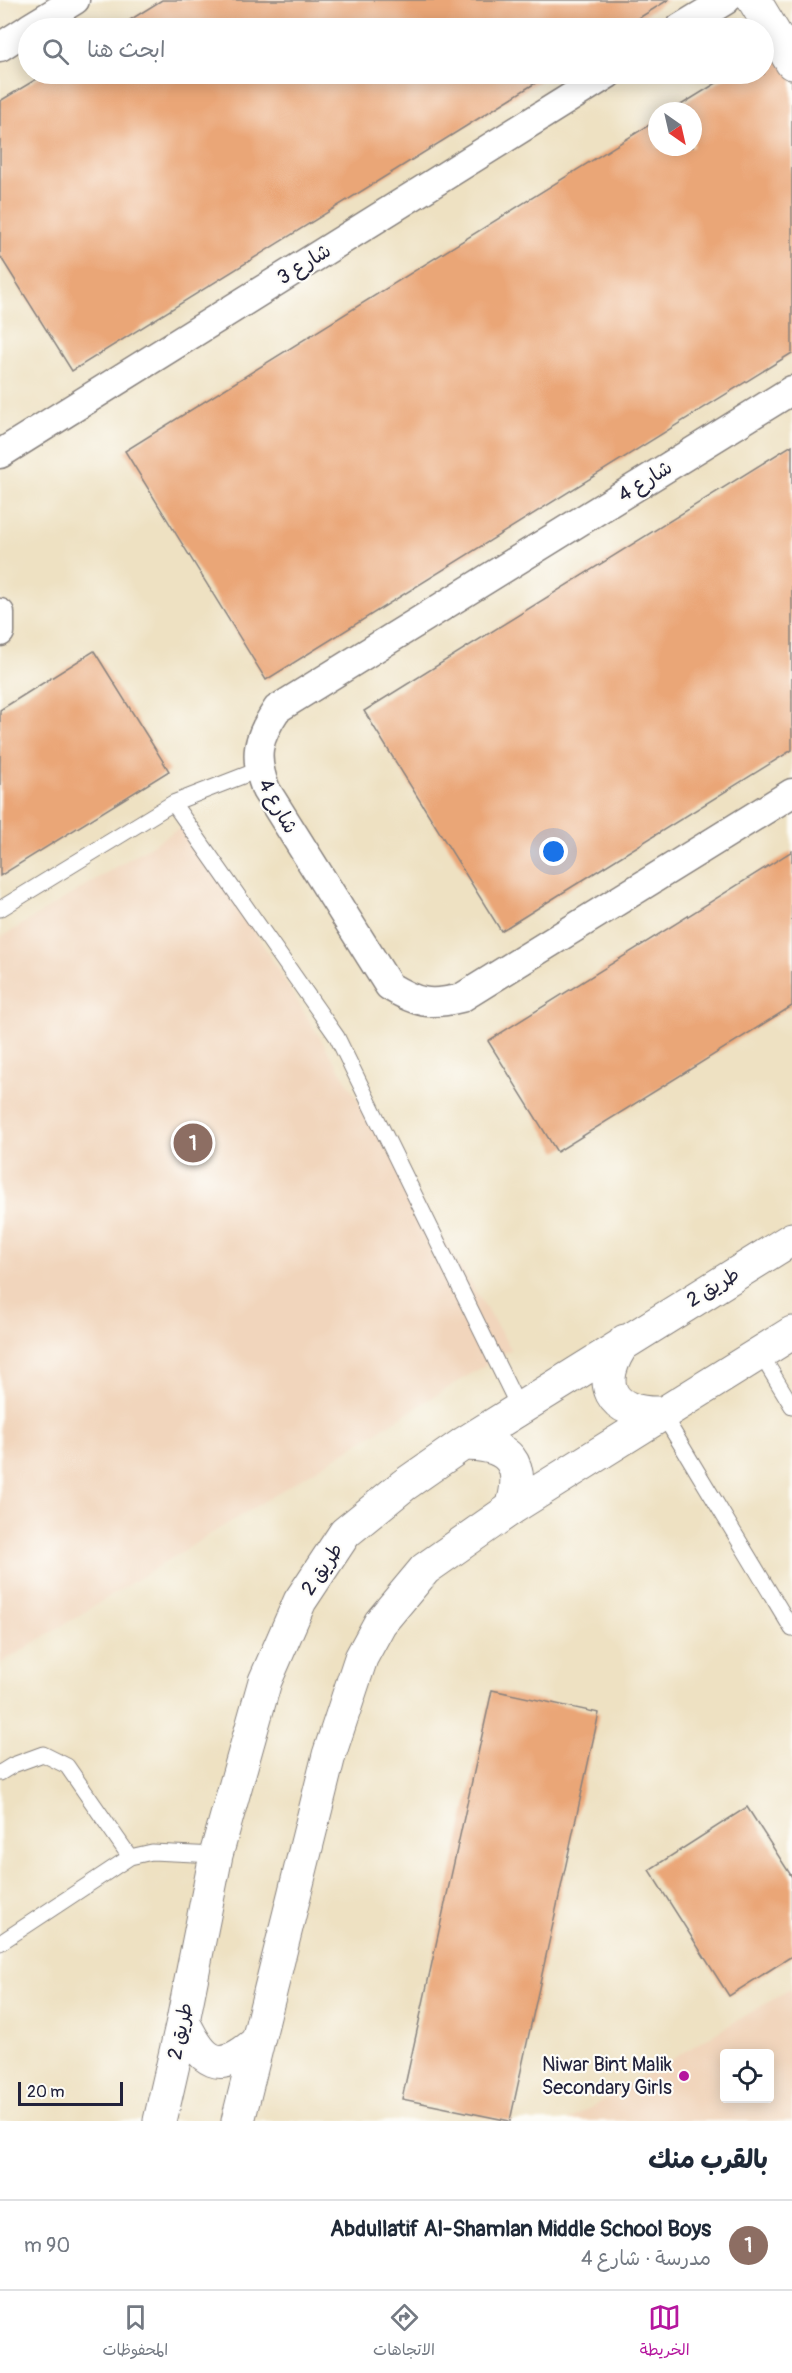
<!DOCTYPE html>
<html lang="ar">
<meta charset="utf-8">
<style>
body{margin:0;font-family:Pangolin,"Playpen Sans Arabic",sans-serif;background:#f2f2f3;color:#1f2937;direction:rtl}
.controls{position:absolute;right:18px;bottom:18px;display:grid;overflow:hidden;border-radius:6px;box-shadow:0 3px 15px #0003}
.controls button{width:54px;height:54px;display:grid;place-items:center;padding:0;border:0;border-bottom:2px solid #e0e1e3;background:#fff;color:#1f2937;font:30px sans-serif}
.compass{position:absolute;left:648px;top:102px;width:54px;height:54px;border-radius:50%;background:#fff;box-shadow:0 3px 15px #0003;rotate:146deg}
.scale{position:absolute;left:18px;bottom:15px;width:105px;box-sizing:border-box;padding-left:6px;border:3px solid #22223b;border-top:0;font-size:16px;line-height:21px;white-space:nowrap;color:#22223b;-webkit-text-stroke:4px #fdfcf7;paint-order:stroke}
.you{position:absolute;left:554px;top:852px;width:21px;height:21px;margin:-15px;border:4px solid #fff;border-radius:50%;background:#1a73e8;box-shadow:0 0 0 9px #1a73e833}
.badge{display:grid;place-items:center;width:39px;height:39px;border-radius:50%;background:#b5179e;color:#fff;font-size:20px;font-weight:700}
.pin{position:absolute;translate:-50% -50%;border:3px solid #fff;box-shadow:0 2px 6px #0006}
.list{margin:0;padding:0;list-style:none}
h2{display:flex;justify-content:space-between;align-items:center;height:78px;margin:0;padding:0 24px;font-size:26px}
h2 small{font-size:20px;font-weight:400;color:#747a83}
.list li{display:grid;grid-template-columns:39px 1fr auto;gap:18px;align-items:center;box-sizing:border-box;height:90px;padding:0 24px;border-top:2px solid #e0e1e3}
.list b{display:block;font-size:22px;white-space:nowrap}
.list p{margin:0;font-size:20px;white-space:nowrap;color:#747a83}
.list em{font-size:20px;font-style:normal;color:#747a83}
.icon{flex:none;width:33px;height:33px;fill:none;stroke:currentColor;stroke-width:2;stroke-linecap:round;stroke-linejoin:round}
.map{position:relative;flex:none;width:792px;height:2121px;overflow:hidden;direction:ltr}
.search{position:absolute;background:#fff;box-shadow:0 3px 15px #0003;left:18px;right:18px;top:18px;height:66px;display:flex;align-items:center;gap:15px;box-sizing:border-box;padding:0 21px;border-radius:33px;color:#747a83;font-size:22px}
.sheet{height:168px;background:#fff}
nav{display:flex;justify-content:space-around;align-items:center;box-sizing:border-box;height:84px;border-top:2px solid #e0e1e3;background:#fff;font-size:16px;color:#747a83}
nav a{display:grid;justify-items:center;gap:3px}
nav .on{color:#b5179e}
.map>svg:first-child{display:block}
</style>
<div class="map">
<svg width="792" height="2121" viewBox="0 0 792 2121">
<rect width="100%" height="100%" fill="#fdfcf7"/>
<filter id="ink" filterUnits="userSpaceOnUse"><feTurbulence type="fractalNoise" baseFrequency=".0167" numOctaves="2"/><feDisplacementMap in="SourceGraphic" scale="12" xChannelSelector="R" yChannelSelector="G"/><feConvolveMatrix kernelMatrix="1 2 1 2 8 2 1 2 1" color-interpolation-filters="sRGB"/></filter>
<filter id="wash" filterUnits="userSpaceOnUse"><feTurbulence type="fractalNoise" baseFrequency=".008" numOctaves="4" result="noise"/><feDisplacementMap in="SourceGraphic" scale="24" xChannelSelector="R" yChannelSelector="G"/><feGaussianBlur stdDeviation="1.35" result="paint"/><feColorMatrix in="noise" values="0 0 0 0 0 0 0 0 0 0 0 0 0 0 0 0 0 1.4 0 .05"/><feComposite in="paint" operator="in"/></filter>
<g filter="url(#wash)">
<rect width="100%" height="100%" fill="#eee1c2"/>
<!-- built -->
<path fill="#f1d5bc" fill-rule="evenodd" d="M188,823L511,1349L0,1664V938Z
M792,1988V2121H568ZM724,2054H770V2098H724Z"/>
<g id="blocks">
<!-- building -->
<path fill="#eaa677" d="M162,0H668L623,28H117Z
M776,46L792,72V353L266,680L125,451L657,120V147H693V111H671L731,74H764V53Z
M45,74H550L72,371L0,256V101Z
M792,445V750L501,931L364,711Z
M94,651L169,771L0,876V710Z
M792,851V1006L557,1152L488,1041Z
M492,1690L599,1713L510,2121L402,2099Z
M747,1807L792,1877V1956L729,1996L649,1870Z"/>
</g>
</g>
<g filter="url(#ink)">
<use href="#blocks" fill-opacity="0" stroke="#88827e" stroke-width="1.5"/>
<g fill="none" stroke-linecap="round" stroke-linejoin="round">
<!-- service casing -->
<g stroke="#88827e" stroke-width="17">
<path id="service" d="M173,803L337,1037L519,1408
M0,909L173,803L258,770
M760,1353L792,1406
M662,1413L792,1629
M0,1773L13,1765L43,1754L67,1766L130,1857
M0,1943L130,1857L152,1852L216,1855"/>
</g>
<!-- minor casing -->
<g stroke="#88827e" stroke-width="31">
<path id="minor" d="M29,28L75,0
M680,28L726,0
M0,47L28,29
M792,390L277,709C257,739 253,756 266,790L389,986C417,1003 429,1006 461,998L792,793
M0,454L608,74
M0,613V632"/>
</g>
<!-- tertiary casing -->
<g stroke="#88827e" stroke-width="35">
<path id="tertiary" d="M754,0L792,63
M625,1341C594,1383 609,1415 662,1413
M463,1444C509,1444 526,1462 512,1508
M183,2021C203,2063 218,2076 257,2042
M160,2121L183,2021L216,1855L265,1681L300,1601L345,1533L404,1485L463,1444L792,1239
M238,2121L329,1755L361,1658L380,1623L425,1569L512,1508L792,1333"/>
</g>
<!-- service -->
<use href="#service" stroke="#fff" stroke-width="15"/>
<!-- minor -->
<use href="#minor" stroke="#fff" stroke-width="28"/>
<!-- tertiary -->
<use href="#tertiary" stroke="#fff" stroke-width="33"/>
</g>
</g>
<!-- markers -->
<circle fill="#b5179e" stroke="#fdfcf7" stroke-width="2" cx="684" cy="2076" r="6"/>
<g text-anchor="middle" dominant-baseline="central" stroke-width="4.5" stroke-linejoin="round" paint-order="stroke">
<!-- street labels -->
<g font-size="20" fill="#22223b" stroke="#fdfcf7">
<text transform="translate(304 264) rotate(-32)">شارع 3</text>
<text transform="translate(645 481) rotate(-32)">شارع 4</text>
<text transform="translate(278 806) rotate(61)">شارع 4</text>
<text transform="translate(713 1287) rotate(-31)">طريق 2</text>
<text transform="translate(322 1569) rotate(-56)">طريق 2</text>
<text transform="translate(180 2031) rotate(-78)">طريق 2</text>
</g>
<!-- poi labels -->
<g font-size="20" fill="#22223b" stroke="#fdfcf7" text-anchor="end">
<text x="672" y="2064">Niwar Bint Malik<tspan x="672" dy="23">Secondary Girls</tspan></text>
</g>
</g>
</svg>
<div class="controls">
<button><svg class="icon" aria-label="locate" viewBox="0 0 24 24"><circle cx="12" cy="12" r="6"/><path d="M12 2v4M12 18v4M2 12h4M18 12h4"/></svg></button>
</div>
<svg class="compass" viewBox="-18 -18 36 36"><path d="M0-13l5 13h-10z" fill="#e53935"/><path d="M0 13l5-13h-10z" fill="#747a83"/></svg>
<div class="scale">20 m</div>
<div class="you"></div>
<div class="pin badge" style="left:193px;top:1143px;background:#8d6e63">1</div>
<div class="search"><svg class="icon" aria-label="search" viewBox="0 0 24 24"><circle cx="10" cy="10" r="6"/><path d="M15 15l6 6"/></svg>ابحث هنا</div>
</div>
<section class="sheet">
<h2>بالقرب منك<small></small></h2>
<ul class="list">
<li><span class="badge" style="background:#8d6e63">1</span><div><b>Abdullatif Al-Shamlan Middle School Boys</b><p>مدرسة · شارع 4</p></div><em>90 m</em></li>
</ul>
</section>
<nav>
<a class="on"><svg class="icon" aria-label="map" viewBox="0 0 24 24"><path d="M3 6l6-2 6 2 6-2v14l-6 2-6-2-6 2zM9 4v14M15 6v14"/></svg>الخريطة</a>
<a><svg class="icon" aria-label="directions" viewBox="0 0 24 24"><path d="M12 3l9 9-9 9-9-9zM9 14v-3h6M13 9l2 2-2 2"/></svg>الاتجاهات</a>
<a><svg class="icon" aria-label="saved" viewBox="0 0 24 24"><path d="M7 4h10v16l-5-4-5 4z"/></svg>المحفوظات</a>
</nav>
